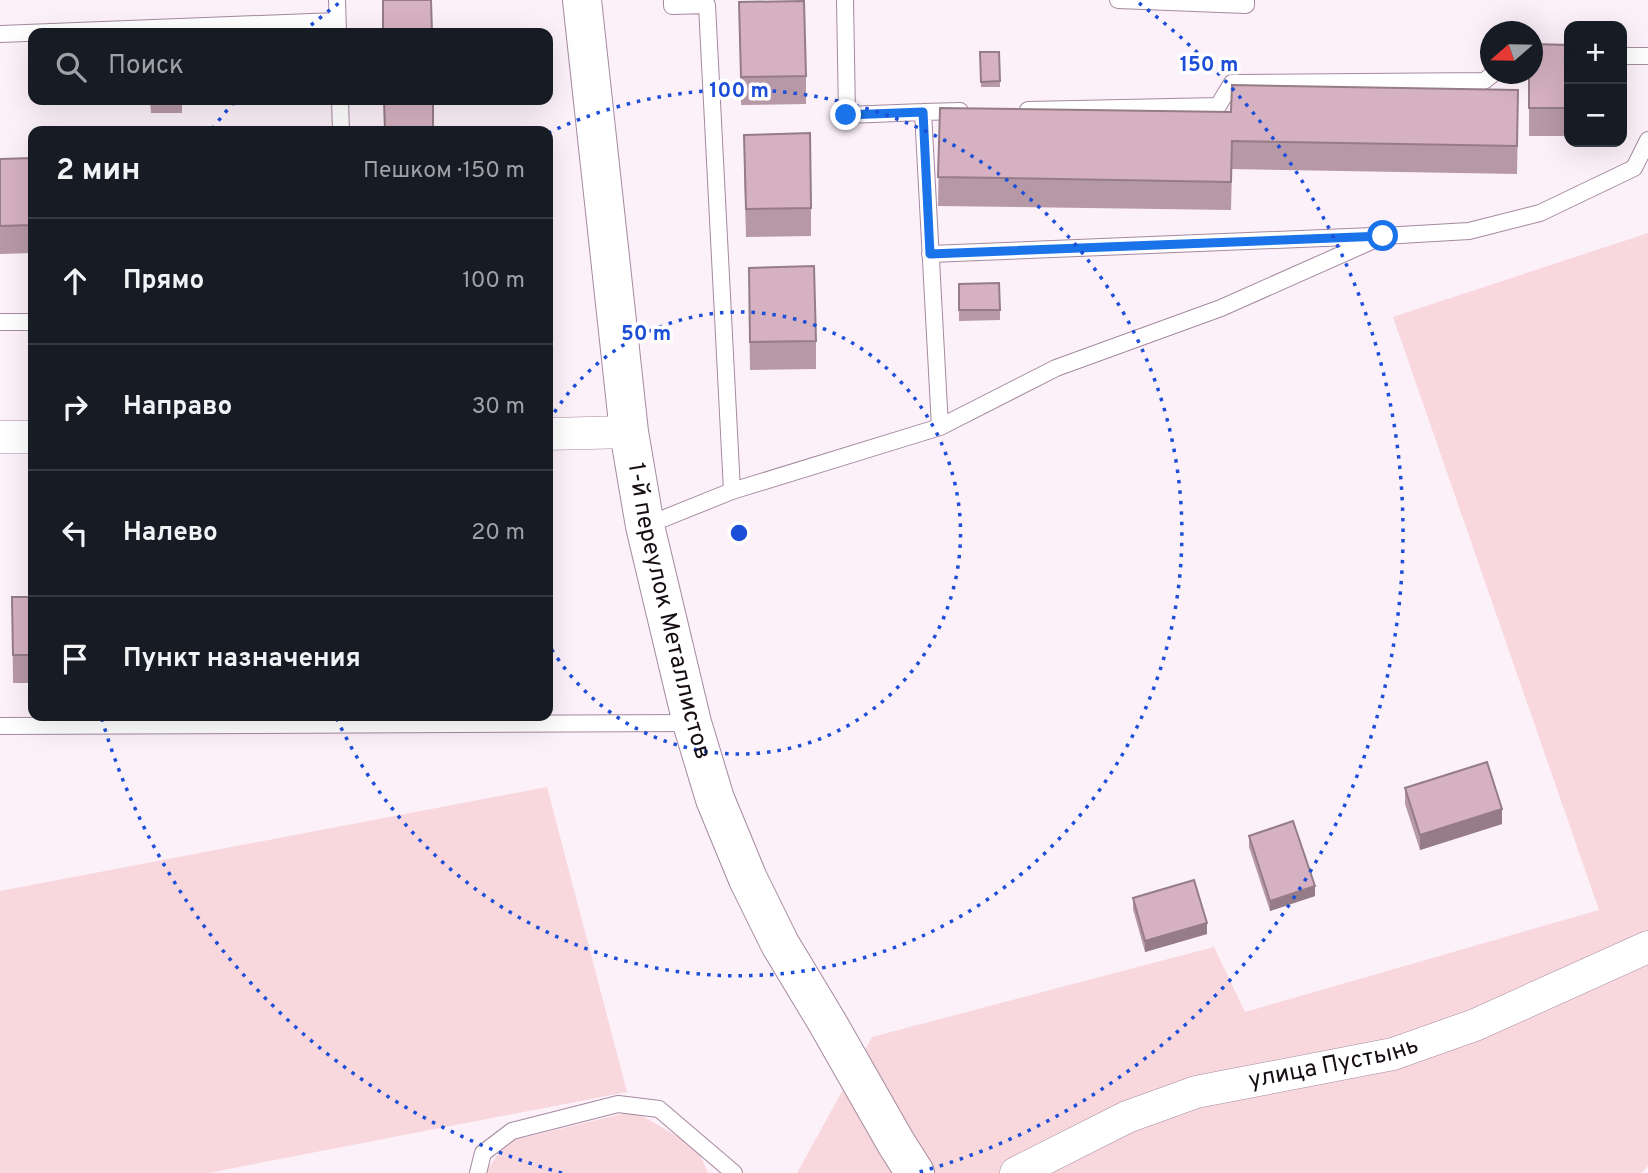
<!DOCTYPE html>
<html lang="ru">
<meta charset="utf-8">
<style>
body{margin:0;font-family:Overpass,sans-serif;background:#242831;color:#f1f3f6}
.controls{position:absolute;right:21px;top:21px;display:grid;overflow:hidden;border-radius:14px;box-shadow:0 7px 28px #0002}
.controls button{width:63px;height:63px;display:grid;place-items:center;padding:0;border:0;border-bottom:2px solid #363941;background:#171b24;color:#f1f3f6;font:35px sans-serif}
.compass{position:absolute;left:1480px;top:21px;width:63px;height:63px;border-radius:50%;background:#171b24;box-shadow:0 7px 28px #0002;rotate:250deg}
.stop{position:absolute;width:21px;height:21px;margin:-16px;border:5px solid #1a73e8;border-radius:50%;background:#fff}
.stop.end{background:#1a73e8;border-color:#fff;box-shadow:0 2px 7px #0008}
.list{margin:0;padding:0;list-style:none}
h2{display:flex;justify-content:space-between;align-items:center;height:91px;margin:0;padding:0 28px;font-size:30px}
h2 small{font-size:23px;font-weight:400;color:#9ea1a6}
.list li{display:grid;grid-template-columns:46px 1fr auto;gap:21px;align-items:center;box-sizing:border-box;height:126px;padding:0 28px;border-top:2px solid #363941}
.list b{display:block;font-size:26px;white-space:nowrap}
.list em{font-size:23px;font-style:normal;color:#9ea1a6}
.icon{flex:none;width:38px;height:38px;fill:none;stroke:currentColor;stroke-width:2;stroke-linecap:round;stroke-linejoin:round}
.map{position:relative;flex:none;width:1648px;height:1173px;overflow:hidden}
.search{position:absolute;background:#171b24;box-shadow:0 7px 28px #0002;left:28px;top:28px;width:525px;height:77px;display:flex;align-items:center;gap:18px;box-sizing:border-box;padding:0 24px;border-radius:14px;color:#9ea1a6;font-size:26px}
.panel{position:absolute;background:#171b24;box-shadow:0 7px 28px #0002;left:28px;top:126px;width:525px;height:595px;border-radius:14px}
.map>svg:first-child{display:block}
</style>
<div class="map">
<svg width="1648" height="1173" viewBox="0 0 1648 1173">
<rect width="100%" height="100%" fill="#fcf0f9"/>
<!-- green -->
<path fill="#f8d8dd" d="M1648,233V1166L1641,1173H797L872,1037L1214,947L1245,1012L1599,910L1393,317Z
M547,787L627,1092L208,1173H0V891Z
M634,1111L697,1148L708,1173H485L506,1142Z"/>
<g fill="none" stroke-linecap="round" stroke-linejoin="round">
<!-- lane casing -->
<g stroke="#a589a0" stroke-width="18">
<path id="lane" d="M337,0L338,33
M672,0V6L707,5L732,491
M845,0L847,115L923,112
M1118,0L1246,5V0
M0,34L337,21
M1622,56H1648
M340,100L341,131
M1028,110L1218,106L1232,83L1484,81L1493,74
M930,254L1373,236
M0,322H33
M940,427L923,112L960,111
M645,526L732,491L940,427L1056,368L1221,308L1383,236L1469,231L1540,213L1634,168L1648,140
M0,726L692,723
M478,1173L483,1153L512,1131L618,1104L659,1109L734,1173"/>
</g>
<!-- street casing -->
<g stroke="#a589a0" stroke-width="33">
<g id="street">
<path d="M548,434L629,432"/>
<path d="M0,437H33"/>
<path id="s1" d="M1016,1173L1127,1117L1196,1092L1393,1054L1475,1025L1648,947"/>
</g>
</g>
<!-- secondary casing -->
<g stroke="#a589a0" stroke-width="40">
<g id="secondary">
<path id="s2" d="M582,0L629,432L645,526L692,723L715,799L748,879L780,944L827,1022L896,1143L915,1173"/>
</g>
</g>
<!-- lane -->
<use href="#lane" stroke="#fff" stroke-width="16"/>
<!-- street -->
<use href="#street" stroke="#fff" stroke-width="32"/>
<!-- secondary -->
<use href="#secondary" stroke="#fff" stroke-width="38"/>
</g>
<!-- wall -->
<path fill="#b798a6" d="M739,2L806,76V104L741,105Z
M1569,45V136H1529V74Z
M980,52H999L1000,87H981Z
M150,100H182V113H151Z
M940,108L1518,118L1517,174L1232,169L1231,210L938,206Z
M33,158V253L0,254V159Z
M744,163L811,208V236L746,237Z
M959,284L1000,310V320L959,321Z
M749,296L816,341V369L750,370Z
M12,597H33V683H13Z
M1405,788L1502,824L1420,850L1405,804Z
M1249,836L1315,896L1270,911L1249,847Z
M1133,898L1207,934L1145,952L1133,909Z"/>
<!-- shaded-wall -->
<path fill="#957c87" d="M1502,809V824L1420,850V835Z
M1315,886V896L1270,911V901Z
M1207,923V934L1145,952V941Z"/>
<!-- building -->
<path fill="#d5b1c1" stroke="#957c87" stroke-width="2" d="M383,0H431L432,33H383Z
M804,1L806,76L741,77L739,2Z
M1532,44L1569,45V108H1529V74H1532Z
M980,52H999L1000,81L981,82Z
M1232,85L1518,90L1517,146L1232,141L1231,182L938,177L940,108L1231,112Z
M151,100H182V102H151Z
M384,100H433V131H385Z
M810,133L811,208L746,209L744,135Z
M33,158V225L0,226V159Z
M814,266L816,341L750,342L749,268Z
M999,283L1000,310H959V284Z
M12,597H33V655H13Z
M1487,762L1502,809L1420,835L1405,788Z
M1293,821L1315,886L1270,901L1249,836Z
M1194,880L1207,923L1145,941L1133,898Z"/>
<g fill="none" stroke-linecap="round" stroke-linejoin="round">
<!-- route -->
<path stroke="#1a73e8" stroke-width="9" d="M846,115L923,112L930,254L1383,236"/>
</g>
<!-- distance rings -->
<g fill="none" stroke="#1d4ed8" stroke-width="3.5" stroke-dasharray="3.5 7">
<path d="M549 421A221 221 0 1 1 549 645"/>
<path d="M548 133A443 443 0 1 1 336 717"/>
<path d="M562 1173A664 664 0 0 1 101 716M212 129A664 664 0 0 1 234 102M303 32A664 664 0 0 1 339 3M1139 3A664 664 0 0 1 916 1173"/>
</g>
<g text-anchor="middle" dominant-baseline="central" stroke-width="7" stroke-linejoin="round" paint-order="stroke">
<!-- street labels -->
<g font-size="24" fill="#160d15" stroke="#fff">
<text stroke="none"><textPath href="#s2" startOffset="618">1-й переулок Металлистов</textPath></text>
<text stroke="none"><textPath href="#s1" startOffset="338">улица Пустынь</textPath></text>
</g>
</g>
<circle cx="739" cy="533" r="10" fill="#1d4ed8" stroke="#fff" stroke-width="3.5"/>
<g font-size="21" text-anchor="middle" font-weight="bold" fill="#1d4ed8" stroke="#fff" stroke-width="7" stroke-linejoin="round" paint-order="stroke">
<text x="1209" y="71">150 m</text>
<text x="739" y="97">100 m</text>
<text x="646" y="340">50 m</text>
</g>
</svg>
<div class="controls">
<button>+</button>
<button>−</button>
</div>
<svg class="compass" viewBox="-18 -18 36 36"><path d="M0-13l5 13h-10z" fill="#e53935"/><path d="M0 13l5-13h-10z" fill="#9ea1a6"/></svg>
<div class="stop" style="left:1383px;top:236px"></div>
<div class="stop end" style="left:846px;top:115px"></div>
<div class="search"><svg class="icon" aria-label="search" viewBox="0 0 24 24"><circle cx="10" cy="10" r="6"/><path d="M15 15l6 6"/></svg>Поиск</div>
<section class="panel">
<h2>2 мин<small>Пешком · 150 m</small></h2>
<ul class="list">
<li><svg class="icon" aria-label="ahead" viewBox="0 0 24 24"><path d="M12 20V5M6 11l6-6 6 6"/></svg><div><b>Прямо</b></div><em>100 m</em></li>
<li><svg class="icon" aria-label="right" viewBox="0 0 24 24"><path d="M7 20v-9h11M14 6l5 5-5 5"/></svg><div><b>Направо</b></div><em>30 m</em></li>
<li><svg class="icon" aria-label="left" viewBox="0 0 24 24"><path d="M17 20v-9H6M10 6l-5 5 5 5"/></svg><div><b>Налево</b></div><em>20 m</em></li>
<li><svg class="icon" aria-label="arrive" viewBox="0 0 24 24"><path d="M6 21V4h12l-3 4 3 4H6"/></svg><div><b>Пункт назначения</b></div></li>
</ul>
</section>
</div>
